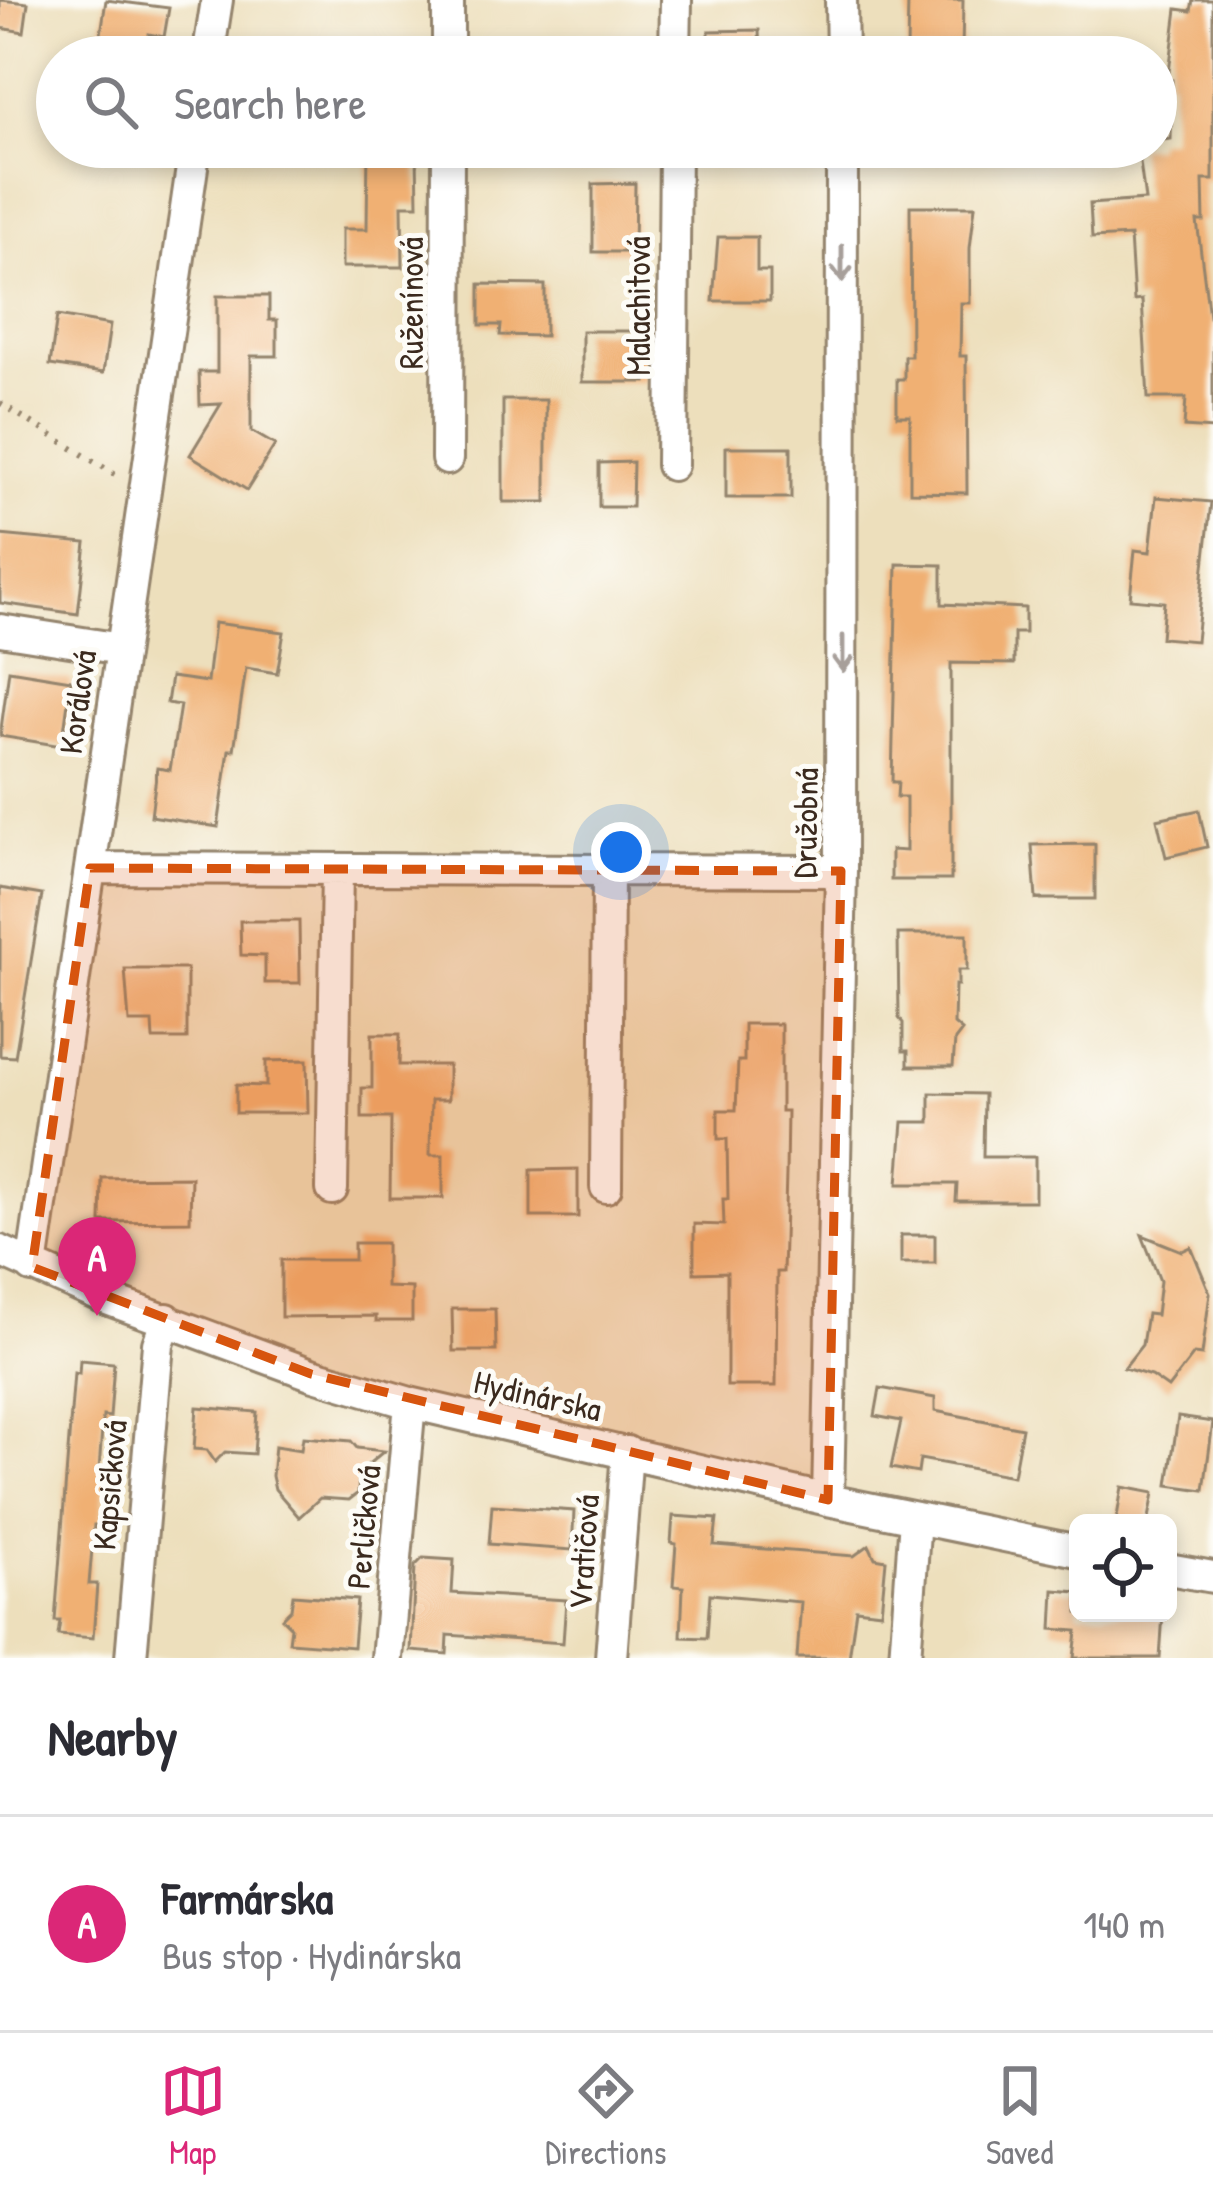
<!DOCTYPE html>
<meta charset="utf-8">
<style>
body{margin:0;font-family:"Patrick Hand",sans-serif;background:#f7f7f7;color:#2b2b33}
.controls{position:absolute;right:36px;bottom:36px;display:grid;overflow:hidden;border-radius:18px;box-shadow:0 6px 18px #0003}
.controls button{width:108px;height:108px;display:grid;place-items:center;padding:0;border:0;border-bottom:3px solid #e1e1e2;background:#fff;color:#2b2b33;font:60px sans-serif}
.you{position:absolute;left:621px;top:852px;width:42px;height:42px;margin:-30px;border:9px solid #fff;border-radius:50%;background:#1a73e8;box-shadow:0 0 0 18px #1a73e833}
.badge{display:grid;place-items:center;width:78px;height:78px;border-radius:50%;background:#db2777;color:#fff;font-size:39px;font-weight:700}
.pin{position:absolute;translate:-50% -99px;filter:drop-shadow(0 3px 6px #0008)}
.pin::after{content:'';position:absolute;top:63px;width:42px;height:36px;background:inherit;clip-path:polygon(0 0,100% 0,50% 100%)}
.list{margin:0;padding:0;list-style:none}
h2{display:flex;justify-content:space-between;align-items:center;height:156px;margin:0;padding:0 48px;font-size:51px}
h2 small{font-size:39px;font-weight:400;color:#7c7c81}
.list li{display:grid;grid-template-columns:78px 1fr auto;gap:36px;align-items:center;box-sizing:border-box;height:216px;padding:0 48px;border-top:3px solid #e1e1e2}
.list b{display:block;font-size:45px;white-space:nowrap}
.list p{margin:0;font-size:39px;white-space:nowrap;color:#7c7c81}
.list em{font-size:39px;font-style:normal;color:#7c7c81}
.icon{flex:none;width:66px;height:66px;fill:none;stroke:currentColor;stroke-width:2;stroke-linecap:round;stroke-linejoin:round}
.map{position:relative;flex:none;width:1213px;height:1658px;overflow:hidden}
.search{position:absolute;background:#fff;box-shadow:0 6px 18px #0003;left:36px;right:36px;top:36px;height:132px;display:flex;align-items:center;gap:30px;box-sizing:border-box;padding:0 42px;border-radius:66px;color:#7c7c81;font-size:45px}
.sheet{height:372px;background:#fff}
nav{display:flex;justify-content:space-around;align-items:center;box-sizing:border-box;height:168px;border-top:3px solid #e1e1e2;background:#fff;font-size:33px;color:#7c7c81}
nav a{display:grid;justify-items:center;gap:6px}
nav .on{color:#db2777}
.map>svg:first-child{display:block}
</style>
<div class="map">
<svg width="1213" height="1658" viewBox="0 0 1213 1658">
<rect width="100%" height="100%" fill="#fdfcf7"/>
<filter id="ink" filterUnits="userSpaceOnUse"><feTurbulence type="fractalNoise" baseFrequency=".00833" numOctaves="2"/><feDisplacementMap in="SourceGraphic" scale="24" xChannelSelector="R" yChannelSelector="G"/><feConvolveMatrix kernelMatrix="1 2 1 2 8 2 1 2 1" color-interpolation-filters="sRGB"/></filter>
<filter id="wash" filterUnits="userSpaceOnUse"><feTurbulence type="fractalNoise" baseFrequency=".004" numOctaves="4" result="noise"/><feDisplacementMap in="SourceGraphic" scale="48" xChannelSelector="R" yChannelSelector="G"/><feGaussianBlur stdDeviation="2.7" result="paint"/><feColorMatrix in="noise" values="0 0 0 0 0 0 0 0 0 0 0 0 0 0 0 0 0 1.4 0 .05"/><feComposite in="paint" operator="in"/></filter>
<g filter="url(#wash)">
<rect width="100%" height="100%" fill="#eddfbc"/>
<g id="blocks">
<!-- building -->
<path fill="#f0b073" d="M0,0L28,3L24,32L0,28Z
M106,0L169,8L164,37L149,34L146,57L98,54Z
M908,0H963L962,52L907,51Z
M1193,0H1213V180H1203L1204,221H1197L1209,317H1213V429L1184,427L1186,398H1148L1142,300L1134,301L1130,236L1092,238L1090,204L1145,200L1138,147H1156V141L1171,139L1172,80H1168L1177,9L1191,11Z
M759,30L760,57H709V31Z
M368,147H411V157L417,156L418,205H402L403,267H342V229H367Z
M635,183L634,252H593V184Z
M910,206H975L970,248V303H961L960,356H966L967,493L910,492V416H897V379H904V356H911Z
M718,237H757V271H770V301H713Z
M480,284L545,285V336L500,335L501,325H480Z
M217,296H269V320H277V356H251V431L275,445L247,490L190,455L221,404L200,405L199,372H217Z
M57,316L110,325L103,373L50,365Z
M582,331H641L646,382H582Z
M503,400H546V502H503Z
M726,447H791V498H726Z
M633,462L632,507H599V463Z
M1156,497L1211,502L1196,641L1161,638L1164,602L1130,599L1135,550L1150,552Z
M0,535L86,543L78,614L0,603Z
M897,564L942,565V604L1025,608V633H1014V664L951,663V880H891V850L906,851V797H897L898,782H892Z
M214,623L284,632L277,673L246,668L234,750H229L218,827L151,816L157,768L170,770L180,705L167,703L171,677L207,682Z
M9,670L71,680L62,746L0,736Z
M1199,810L1207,847L1166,857L1157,819Z
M1095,844V899H1036L1032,845Z
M0,888L42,895L15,1057L0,1056Z
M240,921H299L300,983H265V956L241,955Z
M898,934H967V970H958V985H955L954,1024L962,1031L955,1040L953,1066H908V1051H903V1023L899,1018Z
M125,969H187V1039H153L152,1022H129Z
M744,1024H781V1111H787L786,1174L783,1272H777L776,1386H727V1272L694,1273V1224L724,1225L723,1199H728L727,1139H718V1110H736L738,1061H744Z
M372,1034H400L399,1065H448V1100H431L430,1155H443V1198H390L391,1118H362V1088H372Z
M307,1060L308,1113H236V1085L266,1086V1061Z
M930,1093L984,1094L983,1157H1035V1201H956L957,1184H898L903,1122H930Z
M578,1169V1217H531V1170Z
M191,1177L190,1221L101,1222L102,1178Z
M901,1235H935V1263H901Z
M1142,1235L1182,1251L1191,1247L1210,1293L1202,1355L1194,1354L1168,1388L1151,1376L1124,1368L1142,1345L1147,1314L1156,1315L1160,1281Z
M354,1243H386V1287L412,1288V1321H376V1316L281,1317V1260H354Z
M452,1309H495L496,1351H453Z
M80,1360L114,1363L110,1417L103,1416L99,1470L106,1471L101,1525H94L89,1584H97L93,1638L58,1635L60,1621H55L74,1373L79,1374Z
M880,1388L935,1398V1411L1022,1428L1013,1476L920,1459L918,1473L891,1468L901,1421L875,1416Z
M197,1407L257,1412L254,1454L225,1452L215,1462L207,1450L194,1449Z
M1178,1417L1213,1422L1204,1490L1168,1485Z
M303,1437L351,1441L357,1448L384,1451L359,1472L358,1493L349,1500L320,1498L299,1517L275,1489L272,1476L275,1446L301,1450Z
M1122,1487L1154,1493L1148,1523H1116Z
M492,1505L574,1511L572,1550L489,1544Z
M673,1516L717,1519L714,1545L854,1556L869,1545L875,1558L886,1560L881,1612L856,1609L849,1658H797L801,1602L710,1594L707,1638L681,1637L683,1587L673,1586L676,1544L671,1543Z
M423,1558L454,1560L452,1593L566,1600L563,1643L448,1635L447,1654L411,1651L415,1566Z
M1054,1590L1078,1592V1613H1163L1160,1658H1074L1077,1631L1052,1629Z
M293,1595L357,1600L353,1647L289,1642L291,1627L282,1618L291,1609Z"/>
</g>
</g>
<g filter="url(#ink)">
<use href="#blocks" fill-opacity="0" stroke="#94846d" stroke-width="3"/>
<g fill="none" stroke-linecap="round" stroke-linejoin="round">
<!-- minor casing -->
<g stroke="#94846d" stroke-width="36">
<path id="minor" d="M841,0L842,57
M208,57L217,0
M448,57V0
M675,57L676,0
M447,459L448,147
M672,465L675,147
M0,630L121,649
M90,868L841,871
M606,1187L608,869
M332,1189L337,869
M0,1251L107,1299L311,1374L410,1403L828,1500L1078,1551
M32,1267L195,147
M828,1500L841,871L842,147
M1168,1569L1213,1577
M131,1658L158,1344L167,1319
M387,1658L410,1403
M611,1658L627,1452
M905,1658L915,1518"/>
</g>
<!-- path -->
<path stroke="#94846d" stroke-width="6" stroke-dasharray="3 9" stroke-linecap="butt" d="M0,403L119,477"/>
<!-- minor -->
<use href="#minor" stroke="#fff" stroke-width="30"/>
</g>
<!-- one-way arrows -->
<defs><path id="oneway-shaft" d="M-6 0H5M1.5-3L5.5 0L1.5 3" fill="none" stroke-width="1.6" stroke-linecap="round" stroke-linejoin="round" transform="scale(3)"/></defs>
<g stroke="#a79f9a">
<use href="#oneway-shaft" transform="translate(842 264) rotate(90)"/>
<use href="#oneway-shaft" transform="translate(843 654) rotate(90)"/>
</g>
</g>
<!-- marked area -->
<path fill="#d7540e" fill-opacity="0.2" stroke="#d7540e" stroke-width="9" stroke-dasharray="24 15" stroke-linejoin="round" d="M90,868L841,871L828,1500L311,1374L32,1267Z"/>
<g text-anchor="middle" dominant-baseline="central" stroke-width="10" stroke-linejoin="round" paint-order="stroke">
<!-- street labels -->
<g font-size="33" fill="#3b2a1e" stroke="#fdfcf7">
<text transform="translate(411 303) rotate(-90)">Ruženínová</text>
<text transform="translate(638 306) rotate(-90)">Malachitová</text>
<text transform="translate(77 702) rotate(-82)">Korálová</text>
<text transform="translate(805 823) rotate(-89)">Družobná</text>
<text transform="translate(538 1395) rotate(13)">Hydinárska</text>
<text transform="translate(109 1485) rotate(-85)">Kapsičková</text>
<text transform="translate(363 1527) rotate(-85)">Perličková</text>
<text transform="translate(583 1552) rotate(-86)">Vratičová</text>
</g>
</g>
</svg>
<div class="controls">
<button><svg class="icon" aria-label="locate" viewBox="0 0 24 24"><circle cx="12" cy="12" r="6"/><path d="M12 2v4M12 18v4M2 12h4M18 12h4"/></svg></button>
</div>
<div class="you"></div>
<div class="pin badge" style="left:97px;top:1316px">A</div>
<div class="search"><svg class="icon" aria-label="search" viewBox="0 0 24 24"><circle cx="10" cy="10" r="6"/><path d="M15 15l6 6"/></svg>Search here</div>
</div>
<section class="sheet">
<h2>Nearby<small></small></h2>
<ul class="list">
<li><span class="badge">A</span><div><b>Farmárska</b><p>Bus stop · Hydinárska</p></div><em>140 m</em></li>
</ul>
</section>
<nav>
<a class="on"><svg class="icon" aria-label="map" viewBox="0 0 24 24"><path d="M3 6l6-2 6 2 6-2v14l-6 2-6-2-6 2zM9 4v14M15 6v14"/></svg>Map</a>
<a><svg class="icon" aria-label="directions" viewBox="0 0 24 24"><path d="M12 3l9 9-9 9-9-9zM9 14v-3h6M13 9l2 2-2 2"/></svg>Directions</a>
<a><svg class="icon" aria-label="saved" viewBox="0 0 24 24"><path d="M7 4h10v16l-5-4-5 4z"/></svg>Saved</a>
</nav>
